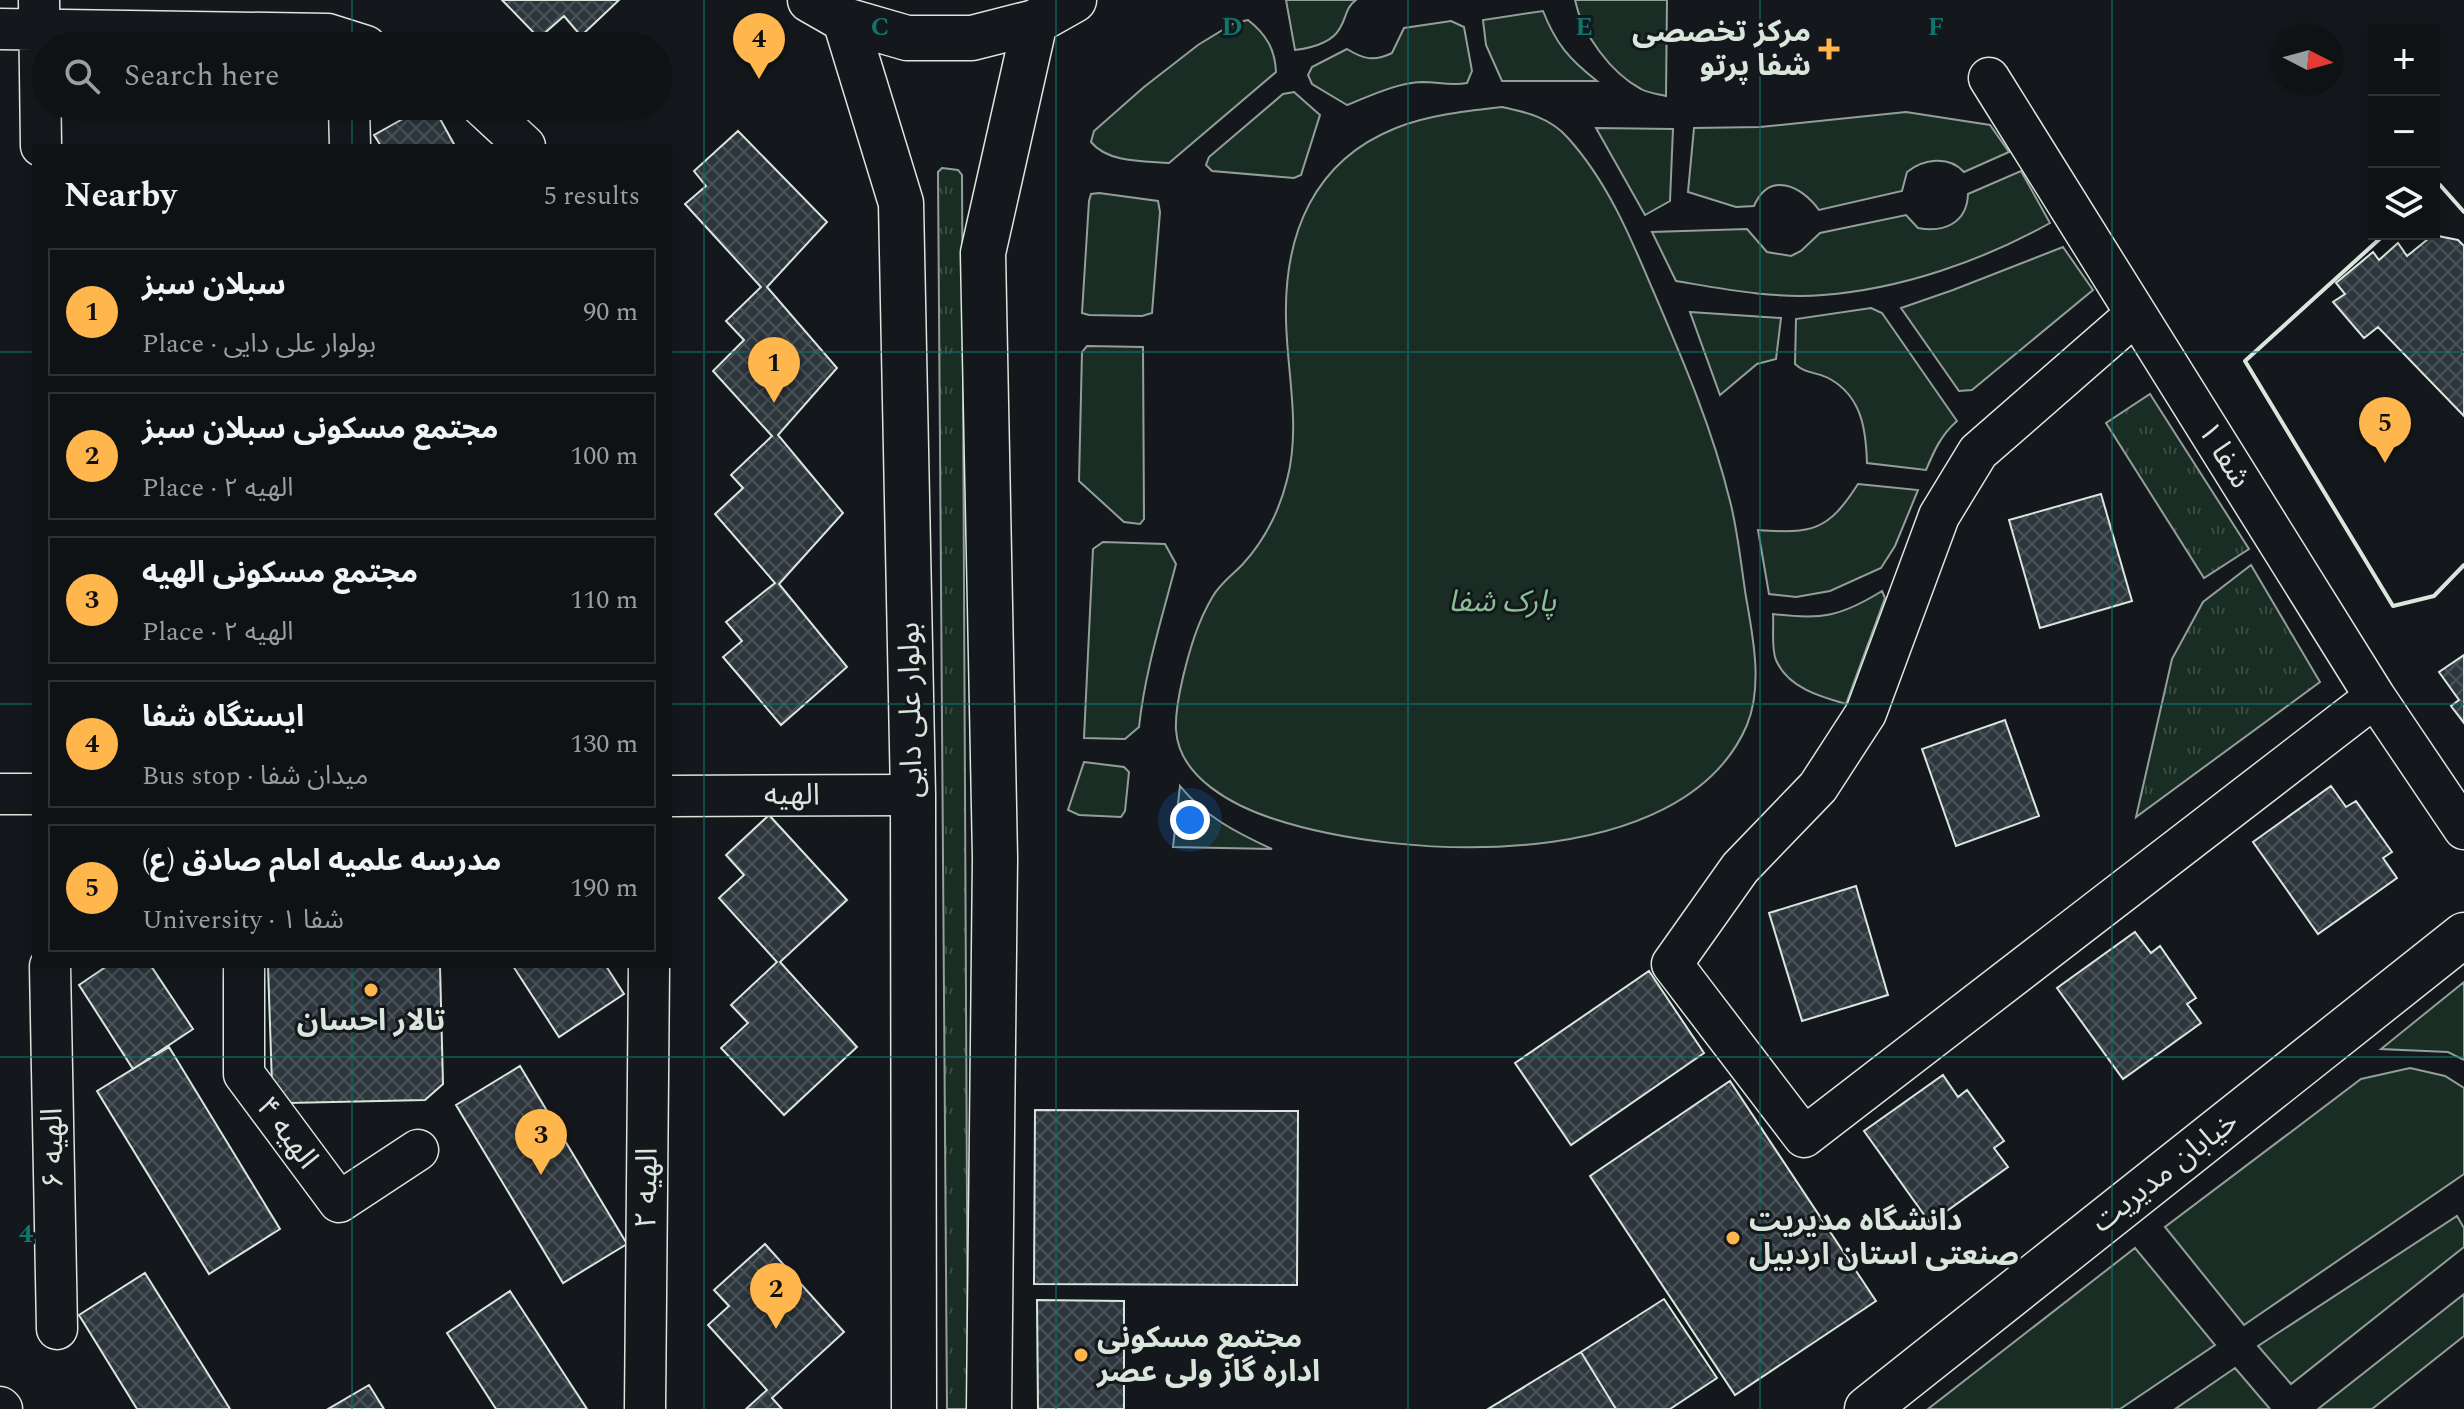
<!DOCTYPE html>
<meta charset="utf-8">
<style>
body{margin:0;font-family:Spectral,"Noto Sans Arabic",serif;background:#181b1e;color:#f1f3f6}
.controls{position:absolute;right:24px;top:24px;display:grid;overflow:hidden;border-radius:0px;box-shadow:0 4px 12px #0003}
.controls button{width:72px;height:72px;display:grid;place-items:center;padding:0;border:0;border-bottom:2px solid #2f3234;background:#0f1215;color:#f1f3f6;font:40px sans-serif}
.compass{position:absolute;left:2272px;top:24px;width:72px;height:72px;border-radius:50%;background:#0f1215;box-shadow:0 4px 12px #0003;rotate:96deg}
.you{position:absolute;left:1190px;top:820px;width:28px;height:28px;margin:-20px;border:6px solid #fff;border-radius:50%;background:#1a73e8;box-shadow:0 0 0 12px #1a73e833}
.badge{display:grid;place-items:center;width:52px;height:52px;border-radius:50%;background:#ffb74d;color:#111;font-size:26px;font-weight:700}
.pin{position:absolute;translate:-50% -66px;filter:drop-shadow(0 2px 4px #0008)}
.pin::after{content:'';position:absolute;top:42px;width:28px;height:24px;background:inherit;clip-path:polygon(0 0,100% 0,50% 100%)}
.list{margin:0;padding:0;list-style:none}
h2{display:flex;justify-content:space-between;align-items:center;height:104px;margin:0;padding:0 32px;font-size:34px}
h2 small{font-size:26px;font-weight:400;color:#9b9ea0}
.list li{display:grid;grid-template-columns:52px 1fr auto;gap:24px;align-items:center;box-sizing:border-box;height:128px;margin:0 16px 16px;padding:0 16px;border:2px solid #2f3234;border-radius:0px}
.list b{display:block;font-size:30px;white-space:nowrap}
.list p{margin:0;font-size:26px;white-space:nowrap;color:#9b9ea0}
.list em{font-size:26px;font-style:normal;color:#9b9ea0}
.icon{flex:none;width:44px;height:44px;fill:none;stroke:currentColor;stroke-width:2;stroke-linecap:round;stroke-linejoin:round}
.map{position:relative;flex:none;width:2464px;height:1409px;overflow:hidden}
.search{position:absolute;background:#0f1215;box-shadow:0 4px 12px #0003;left:32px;top:32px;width:640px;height:88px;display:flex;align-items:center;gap:20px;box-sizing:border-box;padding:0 28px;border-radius:44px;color:#9b9ea0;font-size:30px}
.panel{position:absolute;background:#0f1215;box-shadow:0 4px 12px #0003;left:32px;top:144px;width:640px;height:824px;border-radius:0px}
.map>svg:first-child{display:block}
</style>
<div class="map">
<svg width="2464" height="1409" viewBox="0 0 2464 1409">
<defs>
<pattern id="grass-tufts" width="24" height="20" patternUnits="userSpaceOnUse" patternTransform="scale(2)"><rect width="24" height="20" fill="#1a2d24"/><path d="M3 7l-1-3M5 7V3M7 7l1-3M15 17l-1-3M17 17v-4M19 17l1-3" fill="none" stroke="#3b4b43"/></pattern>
<pattern id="building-cross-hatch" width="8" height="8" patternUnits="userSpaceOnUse" patternTransform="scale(2)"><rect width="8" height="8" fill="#2c363c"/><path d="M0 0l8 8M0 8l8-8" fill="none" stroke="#4a5358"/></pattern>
</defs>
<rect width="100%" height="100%" fill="#14181c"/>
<!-- grass -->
<path fill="url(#grass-tufts)" stroke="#939e99" stroke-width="2" d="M942,168L958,170L962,175L968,1409H947L938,172Z
M2150,394L2249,549L2204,578L2106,423Z
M2251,565L2320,682L2136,817L2172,659L2203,602Z"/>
<!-- green -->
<path fill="#1a2d24" stroke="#939e99" stroke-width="2" d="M1286,0H1356C1345,8 1347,17 1340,28C1332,43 1311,48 1295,50Z
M1575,0H1667L1666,96C1658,94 1648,93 1641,89C1611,73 1582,34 1575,0Z
M1543,11C1556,44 1569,59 1597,81H1502L1486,45L1483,20Z
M1248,20C1266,34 1275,49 1276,72L1169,163C1144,161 1108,163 1091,142L1094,131L1144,87L1198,45L1234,23Z
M1451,21L1464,27L1472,71L1467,83C1452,86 1437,82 1422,82C1396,83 1370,96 1347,105L1312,84L1308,75L1312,67L1347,49C1363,59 1374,62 1392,53L1404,28Z
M1294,92L1320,115L1301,175L1294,178L1212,171L1206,165L1209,157L1283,94Z
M1502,107C1526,112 1551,118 1568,138C1607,181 1630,236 1652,288C1682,358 1712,427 1730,501C1738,532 1741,565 1746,597C1753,637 1763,686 1747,725C1683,875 1402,861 1274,819C1234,806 1179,778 1176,730C1175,712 1179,694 1183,677C1190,648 1198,621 1213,596C1220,584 1232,575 1242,565C1265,540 1279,512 1287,480C1301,426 1287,374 1286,319C1284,235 1313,161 1396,128C1428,115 1467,111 1502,107Z
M1906,112L1990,125L2009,152L1964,172C1949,155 1923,159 1907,172L1902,191L1819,210C1801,185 1769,171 1754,206L1736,207L1688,192L1694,128L1760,127Z
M1596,128L1673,129L1670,201L1645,215Z
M2021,171L2050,223C1982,261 1901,289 1823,295C1774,299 1724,289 1676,281L1652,232L1747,229L1767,252L1791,256L1801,251L1820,233L1906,215L1918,228C1944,233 1967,223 1968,194Z
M1099,193L1158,201L1160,212L1152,313L1142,316L1089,315L1082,313L1089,201L1091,194Z
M2063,247L2093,290L1972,390L1959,391L1901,308L1953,290Z
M1871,308L1882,313L1957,421C1941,435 1934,451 1926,470L1867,463C1866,430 1862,397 1830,379C1818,372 1805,374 1795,364L1796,319Z
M1690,312L1781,318L1776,359L1757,364L1720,395Z
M1087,346L1143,347L1144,519L1140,524L1124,522L1079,481L1082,352Z
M1858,484L1918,490L1895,546L1881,568L1830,591L1796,597L1769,594L1758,530C1812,534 1828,531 1858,484Z
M1103,542L1165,544L1176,564C1162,618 1145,671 1139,727L1125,739L1084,738L1093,549Z
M1882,591L1885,598L1846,704C1821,697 1788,688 1776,660C1771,648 1774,628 1773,614C1821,620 1840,617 1882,591Z
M1084,762L1124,767L1129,772L1125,811L1121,817L1079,815L1068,810Z
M1180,786C1204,816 1237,833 1272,849L1173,847Z
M2464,982V1060L2448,1052L2381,1049Z
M2410,1068L2445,1076L2464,1088V1174L2244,1325L2165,1227L2361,1079Z
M2457,1216L2464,1228V1247L2291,1384L2258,1346Z
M2135,1248L2215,1345L2120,1409H1928Z
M2464,1294V1336L2372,1409H2318Z
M2235,1368L2270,1409H2175Z"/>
<!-- building -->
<path fill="url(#building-cross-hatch)" stroke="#d8e6dc" stroke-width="2" d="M502,0H619L581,36L564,16L539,38Z
M426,106H433L455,146H381L374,135Z
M738,131L827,222L767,287L837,368L778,435L843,513L779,584L847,667L781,725L723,657L742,641L726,622L775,583L715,514L743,488L731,475L772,436L713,371L744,340L726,321L761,287L685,204L706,186L694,171Z
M2433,235L2458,240L2464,246V416L2378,327L2364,338L2333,302L2345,294L2336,283L2373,252L2379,260L2398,243L2407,256Z
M2101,494L2132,601L2040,628L2009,520Z
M2464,655V723L2451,706L2459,700L2439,672Z
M2005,720L2039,816L1956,846L1922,749Z
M2331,786L2346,807L2356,801L2392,852L2383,858L2397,878L2318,934L2253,842Z
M769,815L847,900L780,962L857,1047L784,1115L721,1048L748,1023L731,1005L777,962L719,898L744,875L726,855Z
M1856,886L1888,995L1802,1021L1769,913Z
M2135,932L2151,953L2160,946L2196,998L2187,1004L2201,1023L2123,1079L2057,988Z
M107,966H151L193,1029L133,1069L79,985Z
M268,966H440L443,1084L425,1100L288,1103L272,1084Z
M513,966H606L624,994L559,1037Z
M1649,971L1704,1053L1571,1145L1515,1063Z
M169,1047L280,1229L209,1274L97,1091Z
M520,1066L627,1244L563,1283L456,1105Z
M1943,1075L1958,1097L1967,1090L2004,1141L1994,1148L2008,1167L1930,1223L1864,1131Z
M1730,1081L1876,1301L1735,1395L1590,1176Z
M1035,1110L1298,1111L1297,1285L1034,1284Z
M765,1244L844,1332L772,1398L782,1409H746L767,1390L708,1325L729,1306L714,1290Z
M145,1273L230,1409H137L79,1315Z
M510,1291L587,1409H496L447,1333Z
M1664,1299L1717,1378L1670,1409H1616L1581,1352Z
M1037,1300L1124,1301V1409H1038Z
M1581,1352L1616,1409H1488Z
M369,1385L384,1409H328Z"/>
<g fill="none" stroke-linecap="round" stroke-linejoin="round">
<!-- minor casing -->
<g stroke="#d8e6dc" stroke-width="43">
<path id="minor" d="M39,0L41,146
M0,29L328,34L366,46
M1989,78L2375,697L2464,829
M349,106L350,146
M482,106L525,146
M2136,314L1978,452L1939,516L1866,713L1818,787L1740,868L1672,964L1804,1137L2375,697
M0,794H34
M670,796L913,795
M50,966L57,1329
M244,966V1074L339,1202L418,1150
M0,1407L2,1409
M645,1409L649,966"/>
</g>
<!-- tertiary casing -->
<g stroke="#d8e6dc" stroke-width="47">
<path id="tertiary" d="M1867,1409L2464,935"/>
</g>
<!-- secondary casing -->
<g stroke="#d8e6dc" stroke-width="47">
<path id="secondary" d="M810,0L845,20L907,38H972L1035,22L1074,0
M845,20L901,203L913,795L914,1409
M989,1409L995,858L983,253L1035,22"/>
</g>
<!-- minor -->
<use href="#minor" stroke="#14181c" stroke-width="40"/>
<!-- tertiary -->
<use href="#tertiary" stroke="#14181c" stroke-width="44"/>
<!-- secondary -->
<use href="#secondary" stroke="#14181c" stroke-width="44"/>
<!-- wall -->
<path stroke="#d8e6dc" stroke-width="4" d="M2434,190L2440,185L2464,212
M2385,234L2245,361L2393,606L2434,596L2464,565"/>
</g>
<!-- grid -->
<path fill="none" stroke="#0f766e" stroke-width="2" stroke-opacity="0.55" d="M352,0V46M704,0V1409M1056,0V1409M1408,0V1409M1760,0V1409M2112,0V1409M352,106V146M0,352H34M670,352H2464M0,704H34M670,704H2464M352,966V1409M0,1057H2464"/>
<!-- markers -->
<g fill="#ffb74d" stroke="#14181c" stroke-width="3">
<path d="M1825 37h8v8h8v8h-8v8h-8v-8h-8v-8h8z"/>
<circle cx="371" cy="990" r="8"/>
<circle cx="1733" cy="1238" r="8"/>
<circle cx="1081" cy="1355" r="8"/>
</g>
<g text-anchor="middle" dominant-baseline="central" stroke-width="6" stroke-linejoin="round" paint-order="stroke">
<!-- poi labels -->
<g font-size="30" font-weight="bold" fill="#d8e6dc" stroke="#14181c" text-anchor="start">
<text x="1811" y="32" text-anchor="end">مرکز تخصصی<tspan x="1811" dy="34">شفا پرتو</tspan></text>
<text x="371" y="1021" text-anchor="middle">تالار احسان</text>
<text x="1749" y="1221">دانشگاه مدیریت<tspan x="1749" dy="34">صنعتی استان اردبیل</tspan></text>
<text x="1097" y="1338">مجتمع مسکونی<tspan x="1097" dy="34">اداره گاز ولی عصر</tspan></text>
</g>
<!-- street labels -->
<g font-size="30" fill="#d8e6dc" stroke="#14181c">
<text transform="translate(2224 455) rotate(58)">شفا ۱</text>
<text transform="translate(911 710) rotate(-91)">بولوار علی دایی</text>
<text x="792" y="795">الهیه</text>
<text transform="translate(287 1133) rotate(53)">الهیه ۴</text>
<text transform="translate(53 1148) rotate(-91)">الهیه ۶</text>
<text transform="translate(2165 1172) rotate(-38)">خیابان مدیریت</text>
<text transform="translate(647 1188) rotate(-89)">الهیه ۲</text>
</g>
<!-- park labels -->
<g font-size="30" font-style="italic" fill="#8ac095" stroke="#14181c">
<text x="1502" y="602">پارک شفا</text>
</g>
</g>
<g font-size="26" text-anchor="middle" font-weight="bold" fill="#0f766e" stroke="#14181c" stroke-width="6" stroke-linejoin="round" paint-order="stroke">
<text x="880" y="35">C</text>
<text x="1232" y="35">D</text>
<text x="1584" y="35">E</text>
<text x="1936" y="35">F</text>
<text x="26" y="1242">4</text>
</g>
</svg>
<div class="controls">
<button>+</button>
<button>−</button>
<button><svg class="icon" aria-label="layers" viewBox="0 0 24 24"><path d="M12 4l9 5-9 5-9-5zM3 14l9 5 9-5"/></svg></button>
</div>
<svg class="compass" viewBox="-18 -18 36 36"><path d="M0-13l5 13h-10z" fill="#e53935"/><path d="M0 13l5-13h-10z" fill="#9b9ea0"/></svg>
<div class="you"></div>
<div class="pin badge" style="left:774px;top:403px">1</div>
<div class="pin badge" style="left:776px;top:1329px">2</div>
<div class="pin badge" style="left:541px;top:1175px">3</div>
<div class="pin badge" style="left:759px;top:79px">4</div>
<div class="pin badge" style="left:2385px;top:463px">5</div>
<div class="search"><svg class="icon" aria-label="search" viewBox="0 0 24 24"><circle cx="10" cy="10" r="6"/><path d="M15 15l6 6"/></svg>Search here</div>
<section class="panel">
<h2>Nearby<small>5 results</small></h2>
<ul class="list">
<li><span class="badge">1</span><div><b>سبلان سبز</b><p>Place · بولوار علی دایی</p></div><em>90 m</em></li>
<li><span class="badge">2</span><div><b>مجتمع مسکونی سبلان سبز</b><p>Place · الهیه ۲</p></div><em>100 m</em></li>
<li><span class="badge">3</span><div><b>مجتمع مسکونی الهیه</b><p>Place · الهیه ۲</p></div><em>110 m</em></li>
<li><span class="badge">4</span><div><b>ایستگاه شفا</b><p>Bus stop · میدان شفا</p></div><em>130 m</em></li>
<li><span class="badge">5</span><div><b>مدرسه علمیه امام صادق (ع)</b><p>University · شفا ۱</p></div><em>190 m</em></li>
</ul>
</section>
</div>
